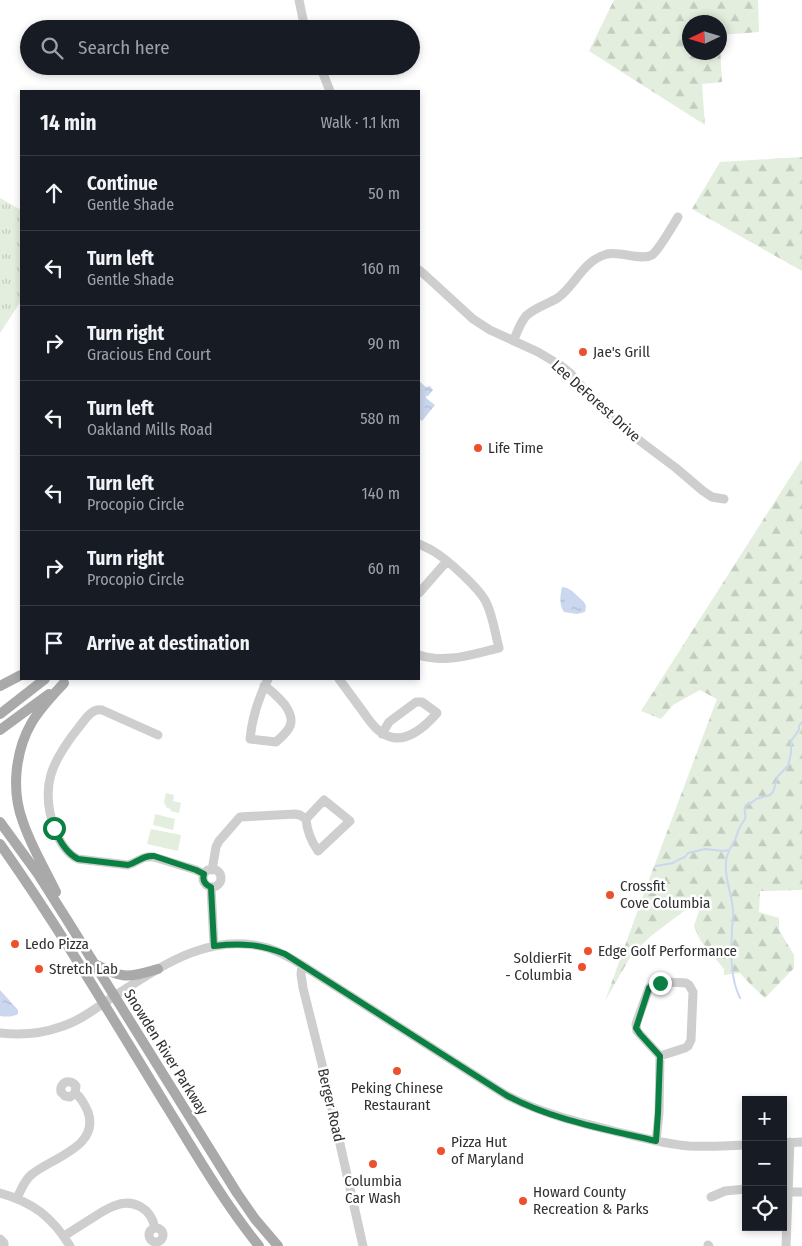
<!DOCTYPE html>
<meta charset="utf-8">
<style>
body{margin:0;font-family:"Fira Sans Condensed",sans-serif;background:#242831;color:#f1f3f6}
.controls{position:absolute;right:15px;bottom:15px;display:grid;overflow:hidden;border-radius:0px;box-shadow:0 2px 8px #0003}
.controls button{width:45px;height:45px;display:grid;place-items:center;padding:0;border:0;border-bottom:1px solid #363941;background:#171b24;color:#f1f3f6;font:25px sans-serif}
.compass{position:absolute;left:682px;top:15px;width:45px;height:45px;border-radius:50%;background:#171b24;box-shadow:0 2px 8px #0003;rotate:266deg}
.stop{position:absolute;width:15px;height:15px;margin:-11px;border:4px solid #0b8043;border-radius:50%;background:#fff}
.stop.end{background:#0b8043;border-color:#fff;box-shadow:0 1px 5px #0008}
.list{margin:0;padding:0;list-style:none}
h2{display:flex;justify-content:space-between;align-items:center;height:65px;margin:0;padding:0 20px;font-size:21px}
h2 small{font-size:16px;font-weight:400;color:#9ea1a6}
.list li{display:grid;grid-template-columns:32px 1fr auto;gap:15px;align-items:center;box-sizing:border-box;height:75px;padding:0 20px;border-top:1px solid #363941}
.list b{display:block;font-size:19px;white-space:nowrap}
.list p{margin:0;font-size:16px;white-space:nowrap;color:#9ea1a6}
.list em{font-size:16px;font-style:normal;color:#9ea1a6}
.icon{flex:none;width:28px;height:28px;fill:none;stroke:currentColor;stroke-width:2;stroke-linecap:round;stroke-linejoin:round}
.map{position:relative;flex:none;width:802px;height:1246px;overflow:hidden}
.search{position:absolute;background:#171b24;box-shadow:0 2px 8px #0003;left:20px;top:20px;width:400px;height:55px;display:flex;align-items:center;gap:12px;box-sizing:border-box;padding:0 18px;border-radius:28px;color:#9ea1a6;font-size:19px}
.panel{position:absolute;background:#171b24;box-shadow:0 2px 8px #0003;left:20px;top:90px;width:400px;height:590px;border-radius:0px}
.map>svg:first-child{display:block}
</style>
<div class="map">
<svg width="802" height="1246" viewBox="0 0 802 1246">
<defs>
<pattern id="grass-tufts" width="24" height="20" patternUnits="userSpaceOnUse" patternTransform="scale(1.25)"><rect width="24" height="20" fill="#e3eede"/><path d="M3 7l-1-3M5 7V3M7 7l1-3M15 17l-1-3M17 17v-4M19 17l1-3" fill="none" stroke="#c3cdbf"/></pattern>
<pattern id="forest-firs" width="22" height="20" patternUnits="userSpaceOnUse" patternTransform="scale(1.25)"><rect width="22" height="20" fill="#e3eede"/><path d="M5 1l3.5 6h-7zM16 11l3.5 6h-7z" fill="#c3cdbf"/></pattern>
<pattern id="water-ripples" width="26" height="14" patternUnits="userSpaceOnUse" patternTransform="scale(1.25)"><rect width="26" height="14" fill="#cad7ee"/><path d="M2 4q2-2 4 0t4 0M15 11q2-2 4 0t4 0" fill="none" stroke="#aeb9cd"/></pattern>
</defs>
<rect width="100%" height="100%" fill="#fff"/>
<!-- grass -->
<path fill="url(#grass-tufts)" d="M0,198L21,210V301L0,333Z"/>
<!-- forest -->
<path fill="url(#forest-firs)" d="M614,0H758L759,32L720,35V22H690V52H720V46L722,82L702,84L705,125L589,51Z
M802,157V271L692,209L720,162Z
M802,459V890L760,891L759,912L779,918V930L794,955V968L765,998L751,985L740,973L724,975V969L700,940L694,926L699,911L695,907L684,911L651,936L632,954L605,1001L644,893L717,699L700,690L673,705L661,719L641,711Z"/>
<!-- park -->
<path fill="#e3eede" d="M166,793L174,795L173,801L181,803L179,813L170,811L171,809L167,808L164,802Z
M155,814L175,819L173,830L153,825Z
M151,829L181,835L178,851L147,844Z"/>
<!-- water -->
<path fill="url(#water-ripples)" d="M419,381L426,387L430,386L433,390L428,396H426V398L435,405L422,421L419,419Z
M562,587L567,588L572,591L584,602L586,606L585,612L577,614L564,612C559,606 560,595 562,587Z
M0,990L18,1010V1014C12,1017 7,1017 0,1016Z"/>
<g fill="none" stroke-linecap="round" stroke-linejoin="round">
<!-- stream -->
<path stroke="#cad7ee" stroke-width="2" d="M656,866L673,863L678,860L685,857L688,853L705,849L723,851L729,850
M740,998C730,978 731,952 732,930C732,923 734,917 733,910C732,894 724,878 726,861C727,852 731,847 735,840C737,835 738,830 741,825C742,823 744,821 745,819C747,813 742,810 746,805L751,803L756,799L770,795L773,792L778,776L788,766L791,753V741L799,730V726L802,722"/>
<!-- minor -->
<path stroke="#cecece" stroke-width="9" d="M299,0L305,29
M320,66L330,91
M419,270L425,275L473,319L490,330L538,352L560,365L570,373L598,405L620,426L676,468L703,491L712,497L724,499
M514,340C517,332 520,323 526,316C535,307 549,304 559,297C576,284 584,260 607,254C621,251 641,261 652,255C659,250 673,225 678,217
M419,544C423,546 428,548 433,551C447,559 479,588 486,602C493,616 495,633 499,648C472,654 446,664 419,655
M419,593L447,561
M339,679C347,690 356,702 364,713C369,720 374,728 382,733C403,747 424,728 437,713L422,702H416L389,722L382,734
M264,686C273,691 278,697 285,705C297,722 290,730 276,742L250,739C252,718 259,697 268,679
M158,735L102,710C91,708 85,720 79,727C52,761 39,786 55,830C59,841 67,854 78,859L128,865C138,862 143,855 154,857L196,870L204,874
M203 878a9 9 0 1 1 18 0a9 9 0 1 1-18 0Z
M212,870L216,847L219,841L240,817L295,814L300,815L306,819C307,832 311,841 318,851L350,821L324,800L306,819
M211,887L214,946
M302,965L301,974L303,988L322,1064L363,1246
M0,1033C20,1035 41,1034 60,1027C80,1021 96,1008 113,997C160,967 209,931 268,948C280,952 291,958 302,965L506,1095C540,1113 577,1122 614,1131C639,1137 663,1144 689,1146C708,1147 727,1146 746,1145
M656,1141L659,1113L660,1056L637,1031L636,1024L649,988C658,979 674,983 686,983L689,985L693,992L691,1040L688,1046L685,1048L660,1056
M783,1143L802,1142
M783,1191L802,1192
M0,1193C33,1202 52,1217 70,1246
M711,1197L725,1191L746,1189
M17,1198C21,1190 24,1181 31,1175C51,1158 100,1147 88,1112C85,1105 81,1097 75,1093L76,1086C70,1078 59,1082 61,1092L65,1096L70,1097L75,1093
M149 1235a7 7 0 1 1 14 0a7 7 0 1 1-14 0Z
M64,1236C75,1229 86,1222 97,1215C102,1212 108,1208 114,1206C133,1198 151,1208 155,1228
M0,1239L4,1243V1246
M708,1245L709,1246
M786,1246L790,1142"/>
<!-- major -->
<path stroke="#a9a9a9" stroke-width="10" d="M0,686L21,675
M0,714L45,679
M0,730L49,694
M0,822L38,874L69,923L237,1193L255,1219L278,1246
M0,844C60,929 113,1019 167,1107C196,1154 224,1203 259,1246
M56,892C45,869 31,846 23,822C11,791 15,751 32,722C41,707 53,695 64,683
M95,964C103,968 112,974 122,975C133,977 147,972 158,969"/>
</g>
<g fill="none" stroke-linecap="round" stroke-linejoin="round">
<!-- route -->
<path stroke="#0b8043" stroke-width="6" d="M54,828C59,840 66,853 78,859L128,865C138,862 143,855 154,856L196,870L204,874C202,880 205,885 211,887L214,946C242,943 259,944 285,954L506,1095C552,1120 605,1129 656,1141L658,1113L660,1056L640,1034L636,1028L649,988L656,983H660"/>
</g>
<!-- markers -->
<g fill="#ed502d" stroke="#fff" stroke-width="2">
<circle cx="583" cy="352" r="5"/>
<circle cx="478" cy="448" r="5"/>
<circle cx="610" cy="895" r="5"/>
<circle cx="15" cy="944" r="5"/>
<circle cx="588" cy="951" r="5"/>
<circle cx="582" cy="967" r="5"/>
<circle cx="39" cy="969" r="5"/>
<circle cx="397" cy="1071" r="5"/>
<circle cx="441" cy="1151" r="5"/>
<circle cx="373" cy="1164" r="5"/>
<circle cx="523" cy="1201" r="5"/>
</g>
<g text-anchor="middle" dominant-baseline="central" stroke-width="5" stroke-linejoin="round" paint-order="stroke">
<!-- poi labels -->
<g font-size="15" fill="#313131" stroke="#fff" text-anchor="start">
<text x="593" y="352">Jae's Grill</text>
<text x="488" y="448">Life Time</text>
<text x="620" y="886">Crossfit<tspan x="620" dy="17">Cove Columbia</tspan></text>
<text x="25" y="944">Ledo Pizza</text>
<text x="598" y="951">Edge Golf Performance</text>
<text x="572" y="958" text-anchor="end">SoldierFit<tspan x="572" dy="17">- Columbia</tspan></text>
<text x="49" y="969">Stretch Lab</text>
<text x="397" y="1088" text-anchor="middle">Peking Chinese<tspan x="397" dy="17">Restaurant</tspan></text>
<text x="451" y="1142">Pizza Hut<tspan x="451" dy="17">of Maryland</tspan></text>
<text x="373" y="1181" text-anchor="middle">Columbia<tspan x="373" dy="17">Car Wash</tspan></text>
<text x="533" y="1192">Howard County<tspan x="533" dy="17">Recreation &amp; Parks</tspan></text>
</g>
<!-- street labels -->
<g font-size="15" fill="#313131" stroke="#fff">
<text transform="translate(596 401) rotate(42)">Lee DeForest Drive</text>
<text transform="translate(166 1052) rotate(58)">Snowden River Parkway</text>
<text transform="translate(331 1105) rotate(77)">Berger Road</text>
</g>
</g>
</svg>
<div class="controls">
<button>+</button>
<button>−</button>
<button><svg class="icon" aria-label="locate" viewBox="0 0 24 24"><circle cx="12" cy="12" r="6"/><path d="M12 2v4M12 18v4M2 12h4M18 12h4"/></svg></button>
</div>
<svg class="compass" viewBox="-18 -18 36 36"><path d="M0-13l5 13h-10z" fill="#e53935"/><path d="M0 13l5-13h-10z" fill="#9ea1a6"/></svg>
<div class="stop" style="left:54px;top:828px"></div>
<div class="stop end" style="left:660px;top:983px"></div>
<div class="search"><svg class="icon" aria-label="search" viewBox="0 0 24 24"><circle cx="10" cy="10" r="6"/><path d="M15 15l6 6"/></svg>Search here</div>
<section class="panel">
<h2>14 min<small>Walk · 1.1 km</small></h2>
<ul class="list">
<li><svg class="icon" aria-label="ahead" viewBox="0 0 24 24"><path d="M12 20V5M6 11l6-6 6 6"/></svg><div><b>Continue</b><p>Gentle Shade</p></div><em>50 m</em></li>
<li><svg class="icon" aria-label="left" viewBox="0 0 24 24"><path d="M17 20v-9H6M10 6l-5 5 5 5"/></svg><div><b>Turn left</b><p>Gentle Shade</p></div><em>160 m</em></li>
<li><svg class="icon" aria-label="right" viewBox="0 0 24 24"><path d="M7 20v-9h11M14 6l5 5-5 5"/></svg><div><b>Turn right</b><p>Gracious End Court</p></div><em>90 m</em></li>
<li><svg class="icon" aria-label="left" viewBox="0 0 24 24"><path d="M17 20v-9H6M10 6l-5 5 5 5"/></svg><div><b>Turn left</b><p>Oakland Mills Road</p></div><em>580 m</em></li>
<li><svg class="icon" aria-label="left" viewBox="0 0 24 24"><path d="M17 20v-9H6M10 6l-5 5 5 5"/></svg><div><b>Turn left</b><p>Procopio Circle</p></div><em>140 m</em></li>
<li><svg class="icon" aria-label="right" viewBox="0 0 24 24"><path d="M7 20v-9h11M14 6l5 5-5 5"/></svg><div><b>Turn right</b><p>Procopio Circle</p></div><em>60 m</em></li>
<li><svg class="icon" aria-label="arrive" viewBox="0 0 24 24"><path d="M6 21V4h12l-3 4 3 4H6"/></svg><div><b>Arrive at destination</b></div></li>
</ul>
</section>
</div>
